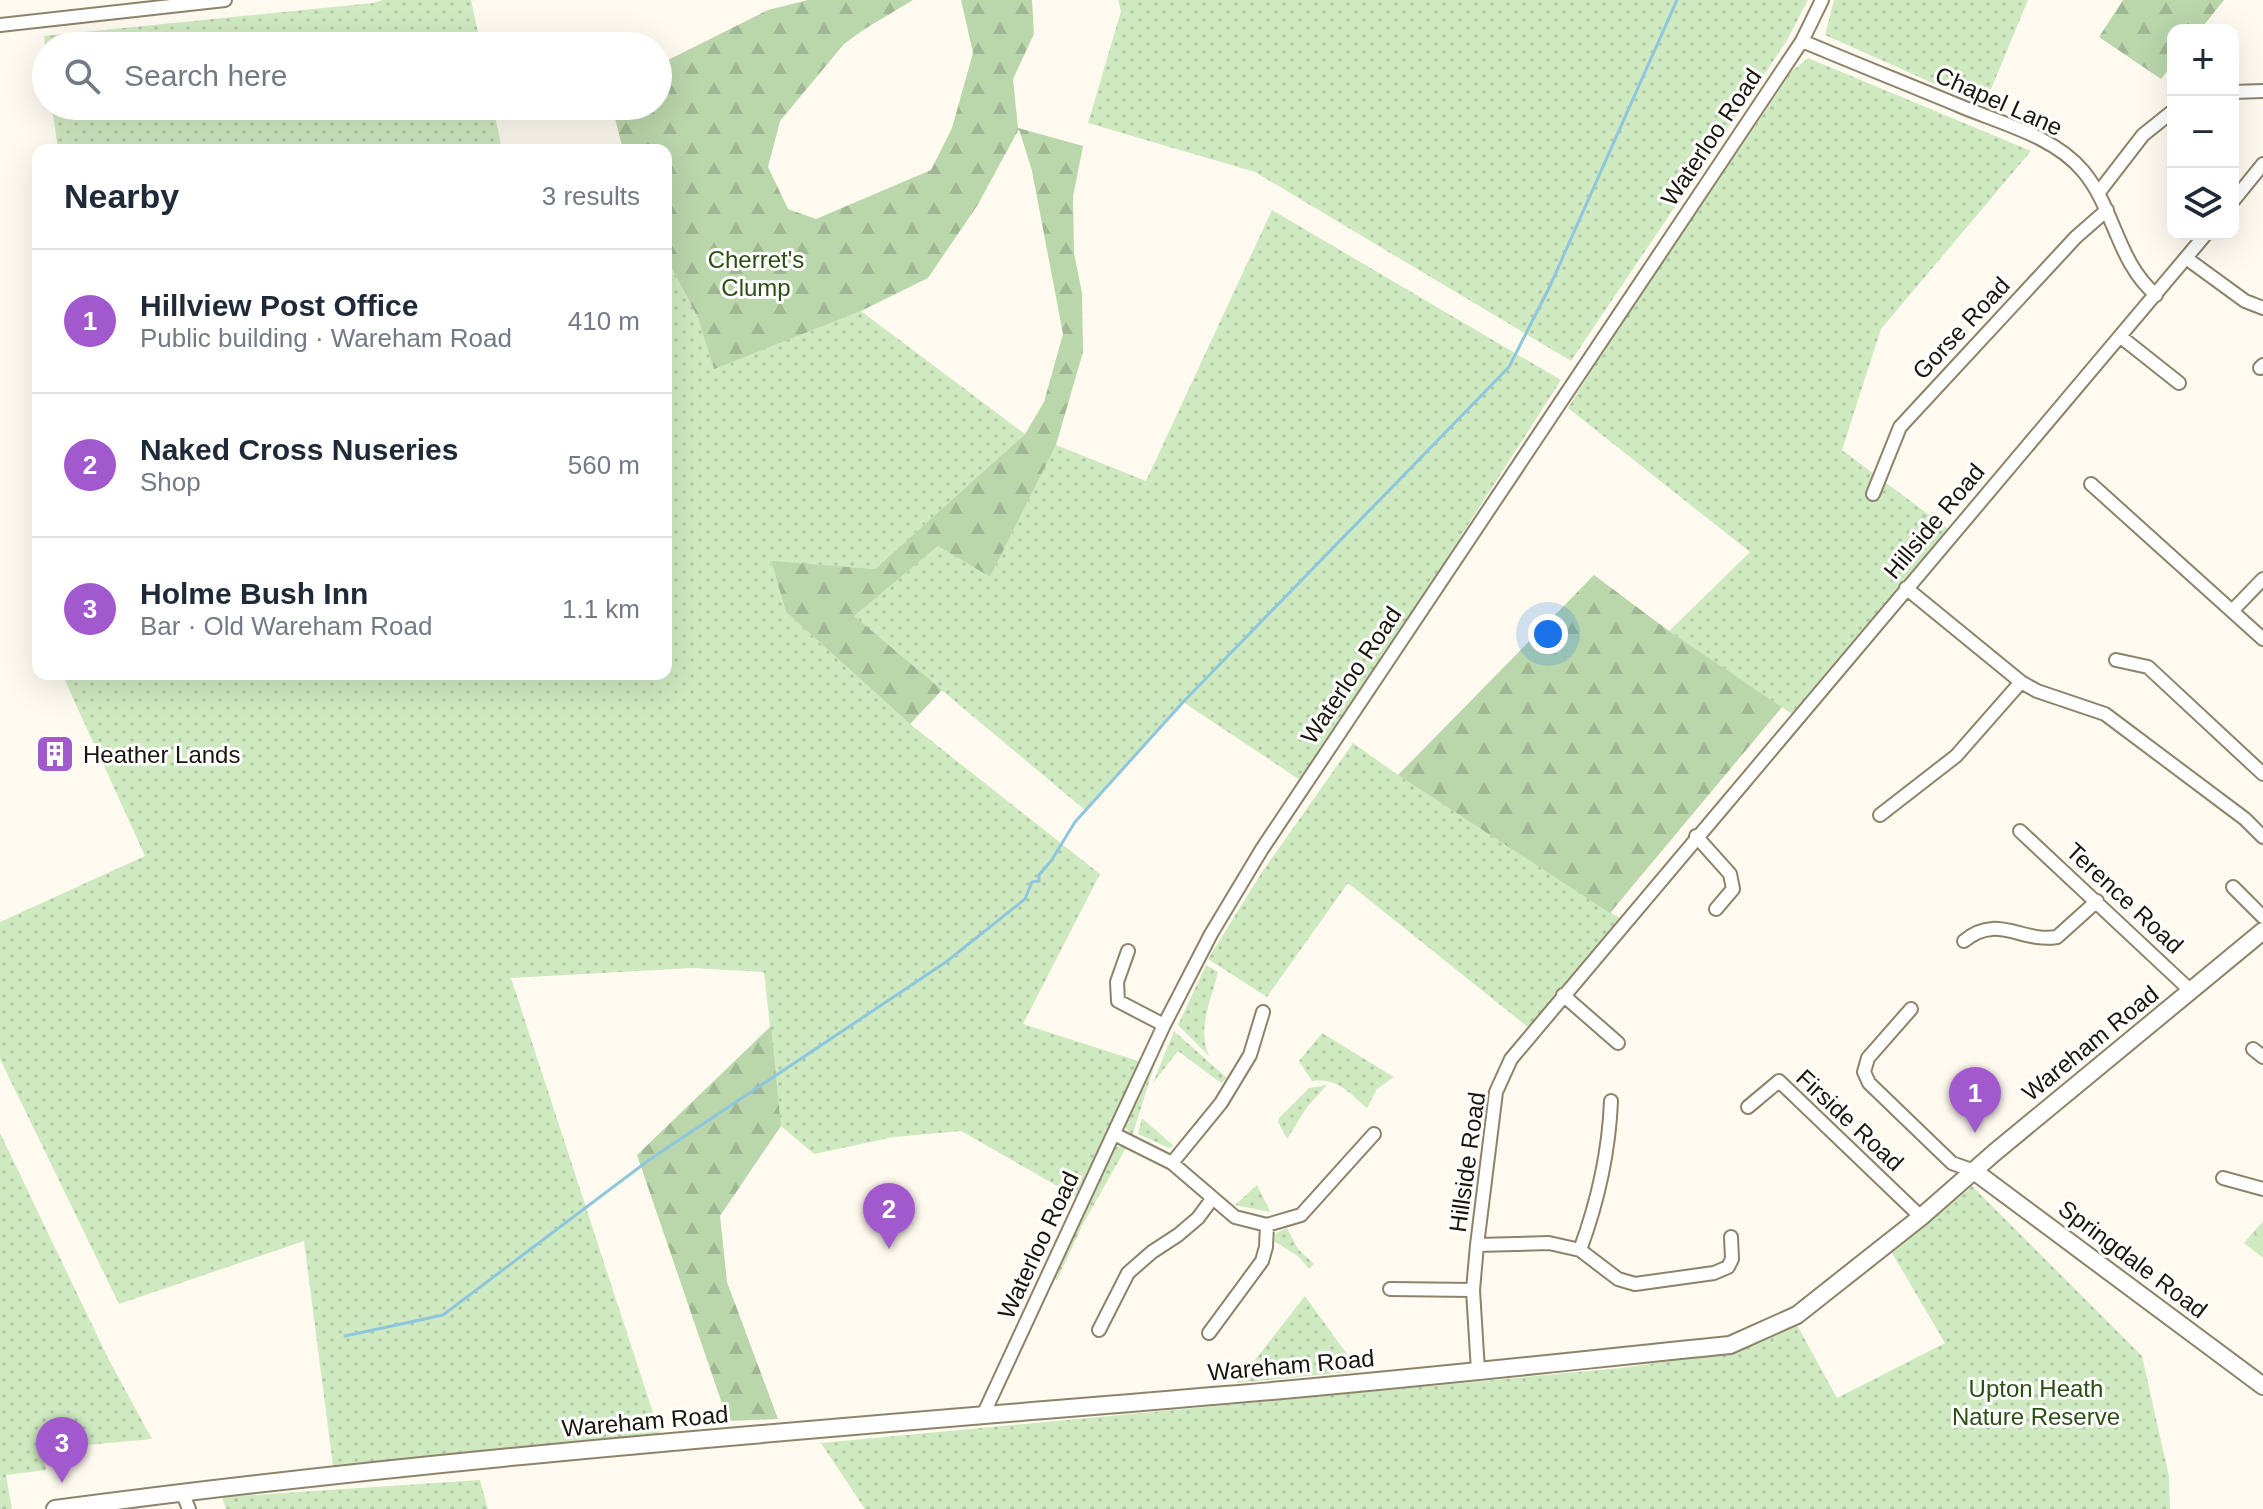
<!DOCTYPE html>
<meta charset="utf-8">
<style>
body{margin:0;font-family:Helvetica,sans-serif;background:#f2f2f3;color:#1f2937}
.controls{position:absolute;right:24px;top:24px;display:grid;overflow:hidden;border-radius:16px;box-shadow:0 8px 32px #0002}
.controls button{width:72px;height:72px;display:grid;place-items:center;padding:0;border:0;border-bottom:2px solid #e0e1e3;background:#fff;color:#1f2937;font:40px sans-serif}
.you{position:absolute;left:1548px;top:634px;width:28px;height:28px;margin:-20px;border:6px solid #fff;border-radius:50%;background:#1a73e8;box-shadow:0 0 0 12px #1a73e833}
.badge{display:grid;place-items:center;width:52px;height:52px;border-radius:50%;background:#a259cd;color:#fff;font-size:26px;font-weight:700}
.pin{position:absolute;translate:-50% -66px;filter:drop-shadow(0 2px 4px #0008)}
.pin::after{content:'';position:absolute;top:42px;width:28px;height:24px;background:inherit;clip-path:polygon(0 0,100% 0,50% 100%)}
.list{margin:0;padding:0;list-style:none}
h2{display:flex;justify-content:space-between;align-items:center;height:104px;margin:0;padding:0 32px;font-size:34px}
h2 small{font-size:26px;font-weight:400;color:#747a83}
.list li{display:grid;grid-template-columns:52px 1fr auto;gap:24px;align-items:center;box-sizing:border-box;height:144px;padding:0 32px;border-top:2px solid #e0e1e3}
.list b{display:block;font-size:30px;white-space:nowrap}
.list p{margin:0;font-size:26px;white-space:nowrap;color:#747a83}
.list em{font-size:26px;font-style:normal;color:#747a83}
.icon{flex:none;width:44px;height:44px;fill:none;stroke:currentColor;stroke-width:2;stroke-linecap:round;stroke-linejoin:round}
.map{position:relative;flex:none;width:2263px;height:1509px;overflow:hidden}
.search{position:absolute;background:#fff;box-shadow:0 8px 32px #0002;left:32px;top:32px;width:640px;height:88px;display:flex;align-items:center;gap:20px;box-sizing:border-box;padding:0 28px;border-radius:44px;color:#747a83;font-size:30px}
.panel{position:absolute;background:#fff;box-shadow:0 8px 32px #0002;left:32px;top:144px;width:640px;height:536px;border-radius:16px}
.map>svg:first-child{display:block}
</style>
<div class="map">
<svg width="2263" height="1509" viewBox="0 0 2263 1509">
<defs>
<pattern id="grass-dots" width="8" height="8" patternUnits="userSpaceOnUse" patternTransform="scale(2)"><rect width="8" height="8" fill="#cfe9c1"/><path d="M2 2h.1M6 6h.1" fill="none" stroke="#b1c7a5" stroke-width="1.8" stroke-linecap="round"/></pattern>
<pattern id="forest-firs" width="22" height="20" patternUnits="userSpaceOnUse" patternTransform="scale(2)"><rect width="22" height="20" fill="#bad6ab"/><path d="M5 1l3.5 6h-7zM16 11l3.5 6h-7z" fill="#9fb792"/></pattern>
<pattern id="park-crowns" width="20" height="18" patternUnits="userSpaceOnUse" patternTransform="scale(2)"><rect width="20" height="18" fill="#cfe9c1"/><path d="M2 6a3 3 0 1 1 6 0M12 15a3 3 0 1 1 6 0" fill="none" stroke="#b1c7a5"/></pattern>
</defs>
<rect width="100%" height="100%" fill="#fefaef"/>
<!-- grass -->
<path fill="url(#grass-dots)" d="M383,0H471L481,46H46V54L44,36L373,3Z
M1118,0H1808L1786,42L1571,361L1255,172L1088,123L1121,11Z
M1834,0H2028L1984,106L1825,35Z
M1808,58L2031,151L1881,329L1842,450L1948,529L1792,714L1669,631L1750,552L1568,408C1638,293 1717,185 1791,72Z
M52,106H493L502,150H58Z
M1272,210L1561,380L1303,782L1183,702L1085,810L853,616L938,546L990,577L1056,445L1146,481Z
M666,257L698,318L714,368L861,311L1025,434L875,569L771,562L786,612L910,724L1100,874L1023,1024L1141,1062L1080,1199L961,1131L894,1137L814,1154L781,1126L764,972L692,968L511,978L660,1434L333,1466L304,1241L119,1304L0,1059V922L145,856L62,674H666Z
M1353,743L1398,775L1621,919L1529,1028L1348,883L1267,997L1208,959L1262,872Z
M1206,965L1218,972C1211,1000 1197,1029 1209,1056L1178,1025Z
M1168,1025L1170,1027L1158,1054L1132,1136L1125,1127L1126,1119Z
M1174,1031L1227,1078L1221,1083L1178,1051L1153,1083Z
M1322,1033L1394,1077L1377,1089L1367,1108C1348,1092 1338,1078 1312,1081L1299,1061Z
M1327,1085L1307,1107L1287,1139L1278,1122L1279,1118L1309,1088Z
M1142,1118L1174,1146L1169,1148L1138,1134Z
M0,1133L109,1360L152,1439L42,1449L46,1470L6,1475L12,1509H0Z
M1127,1146L1082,1226L1057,1280L1054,1279L1111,1151L1116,1147Z
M1257,1185L1270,1211V1212L1235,1205Z
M1972,1186L2142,1356L2169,1476L2170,1509H865L821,1443L1621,1368L1740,1351L1797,1325L1837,1398L1945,1343L1892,1253Z
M1287,1228L1298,1249L1314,1264L1309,1269L1298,1256L1274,1241L1276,1233Z
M1305,1296L1359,1371L1237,1383Z
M480,1480L488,1509H226L222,1497Z"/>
<!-- forest -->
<path fill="url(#forest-firs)" d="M808,0H913L863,30L844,44L780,121L768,167L788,209L816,219L931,170L952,128L973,53L961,0H1032L1034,34L1013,79L1018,128L1083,146L1073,197L1074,253L1082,293L1083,352L1056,445L990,577L938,546L854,616L942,690L910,724L786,612L771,561L875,569L1025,434L1044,402L1063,334L1032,171L1019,129L977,206L928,278L861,311L714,369L698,318L666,257V150H623L612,106H658V65L768,10Z
M2123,0H2224L2200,30H2173V64L2161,79L2099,37Z
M1594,575L1669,631L1782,707L1610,913L1398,775Z
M771,1026L781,1126L720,1216L727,1282L778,1419L728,1421L637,1155Z"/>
<!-- park -->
<path fill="url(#park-crowns)" d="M2263,1221V1258L2244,1243Z"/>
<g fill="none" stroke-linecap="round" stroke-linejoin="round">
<!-- stream -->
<path stroke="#8ec6de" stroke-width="3" d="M345,1336L443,1315L649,1160L946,962L1025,899L1032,882L1039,881V875L1051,861L1075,822L1185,700L1509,367L1550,286L1677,0"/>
<!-- street casing -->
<g stroke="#8d836a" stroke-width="16">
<path id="street" d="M0,25L225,0
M1802,41C1854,63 1907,84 1960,106C2000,123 2054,136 2083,171C2115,209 2117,262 2156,295
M2233,92L2263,91
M2099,192L2143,135L2173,111
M2233,201L2263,164
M2186,258L2245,301L2263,308
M2121,337L2179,383
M2260,368L2263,365
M2091,484L2263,639
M1873,494L1900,427L2076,237L2107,210
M1906,588L2021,682L2037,691L2105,714L2245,819L2263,837
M2232,611L2263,579
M2116,660L2148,667L2263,774
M1880,815L1956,756L2021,682
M2020,831L2191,991
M1696,836L1730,874L1733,889L1716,909
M2233,887L2263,917
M1964,941C1997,913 2022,943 2057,937L2097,901
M1128,951L1117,982L1118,1001L1164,1025
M1563,995L1618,1043
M1911,1009L1868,1058L1864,1072L1869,1083L1952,1163L1974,1171
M2253,1049L2263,1057
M1748,1107L1779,1081L1921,1217
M1114,1134L1172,1163L1235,1217L1267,1225L1301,1215L1374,1134
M1172,1163L1221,1103L1250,1055L1263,1012
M2223,1178L2263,1189
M1477,1245L1549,1243L1580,1250L1618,1279L1635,1284L1714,1273L1728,1267L1732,1259L1731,1237
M1580,1250C1598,1201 1609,1152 1611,1101
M1390,1289L1473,1290
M1099,1330L1128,1273L1152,1252L1178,1235L1198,1218L1212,1199
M1209,1333L1262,1261L1266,1247L1267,1225
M1478,1371L1473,1290L1477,1245L1496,1092L1511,1059L2206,234
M984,1413L1164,1025L1211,934L1262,849L1802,41L1822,0
M182,1492L189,1509"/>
</g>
<!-- secondary casing -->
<g stroke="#8d836a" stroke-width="20">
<path id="secondary" d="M1974,1171L2263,1386
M55,1509C443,1457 835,1428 1225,1395C1394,1381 1562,1362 1730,1345L1797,1315L1921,1217L1994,1153L2263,931"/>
</g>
<!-- street -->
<use href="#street" stroke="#fff" stroke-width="12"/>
<!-- secondary -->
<use href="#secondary" stroke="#fff" stroke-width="16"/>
</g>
<!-- icons -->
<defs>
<g id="building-square" transform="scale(2)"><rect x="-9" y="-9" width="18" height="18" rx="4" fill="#a259cd" stroke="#fff"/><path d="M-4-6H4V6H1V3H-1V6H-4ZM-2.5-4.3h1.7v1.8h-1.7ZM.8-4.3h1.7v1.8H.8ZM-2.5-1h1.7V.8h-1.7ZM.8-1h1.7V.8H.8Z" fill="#fff"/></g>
</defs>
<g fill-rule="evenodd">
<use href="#building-square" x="55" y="754"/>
</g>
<g text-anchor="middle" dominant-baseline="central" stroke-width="6" stroke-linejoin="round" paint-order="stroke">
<!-- street labels -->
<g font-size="24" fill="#1a160c" stroke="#fff">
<text transform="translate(1999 101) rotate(24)">Chapel Lane</text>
<text transform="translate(1711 137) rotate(-56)">Waterloo Road</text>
<text transform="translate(1961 328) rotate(-47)">Gorse Road</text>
<text transform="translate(1934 521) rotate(-50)">Hillside Road</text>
<text transform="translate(1351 675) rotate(-56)">Waterloo Road</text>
<text transform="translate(2125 898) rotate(43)">Terence Road</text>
<text transform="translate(2090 1043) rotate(-39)">Wareham Road</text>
<text transform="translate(1850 1120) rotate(43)">Firside Road</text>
<text transform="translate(1467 1162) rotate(-82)">Hillside Road</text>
<text transform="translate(1038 1245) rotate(-65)">Waterloo Road</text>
<text transform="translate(2133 1259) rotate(37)">Springdale Road</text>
<text transform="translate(1291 1365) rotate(-5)">Wareham Road</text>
<text transform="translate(645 1421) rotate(-5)">Wareham Road</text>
</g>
<!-- park labels -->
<g font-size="24" fill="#2b4e12" stroke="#fff">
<text x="756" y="259">Cherret's<tspan x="756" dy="28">Clump</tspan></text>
<text x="2036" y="1388">Upton Heath<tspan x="2036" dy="28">Nature Reserve</tspan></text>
</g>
<!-- poi labels -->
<g font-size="24" fill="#1a160c" stroke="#fff" text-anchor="start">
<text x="83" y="754">Heather Lands</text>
</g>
</g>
</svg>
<div class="controls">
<button>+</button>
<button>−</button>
<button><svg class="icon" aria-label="layers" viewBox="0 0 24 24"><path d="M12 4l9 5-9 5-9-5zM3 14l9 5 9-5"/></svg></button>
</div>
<div class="you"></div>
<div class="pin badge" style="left:1975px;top:1133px">1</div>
<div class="pin badge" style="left:889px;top:1249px">2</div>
<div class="pin badge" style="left:62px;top:1483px">3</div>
<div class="search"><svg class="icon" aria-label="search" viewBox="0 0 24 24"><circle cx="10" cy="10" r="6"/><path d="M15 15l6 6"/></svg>Search here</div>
<section class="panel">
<h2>Nearby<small>3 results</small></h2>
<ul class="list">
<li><span class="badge">1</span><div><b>Hillview Post Office</b><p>Public building · Wareham Road</p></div><em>410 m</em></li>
<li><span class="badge">2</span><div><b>Naked Cross Nuseries</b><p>Shop</p></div><em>560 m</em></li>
<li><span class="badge">3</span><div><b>Holme Bush Inn</b><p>Bar · Old Wareham Road</p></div><em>1.1 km</em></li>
</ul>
</section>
</div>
